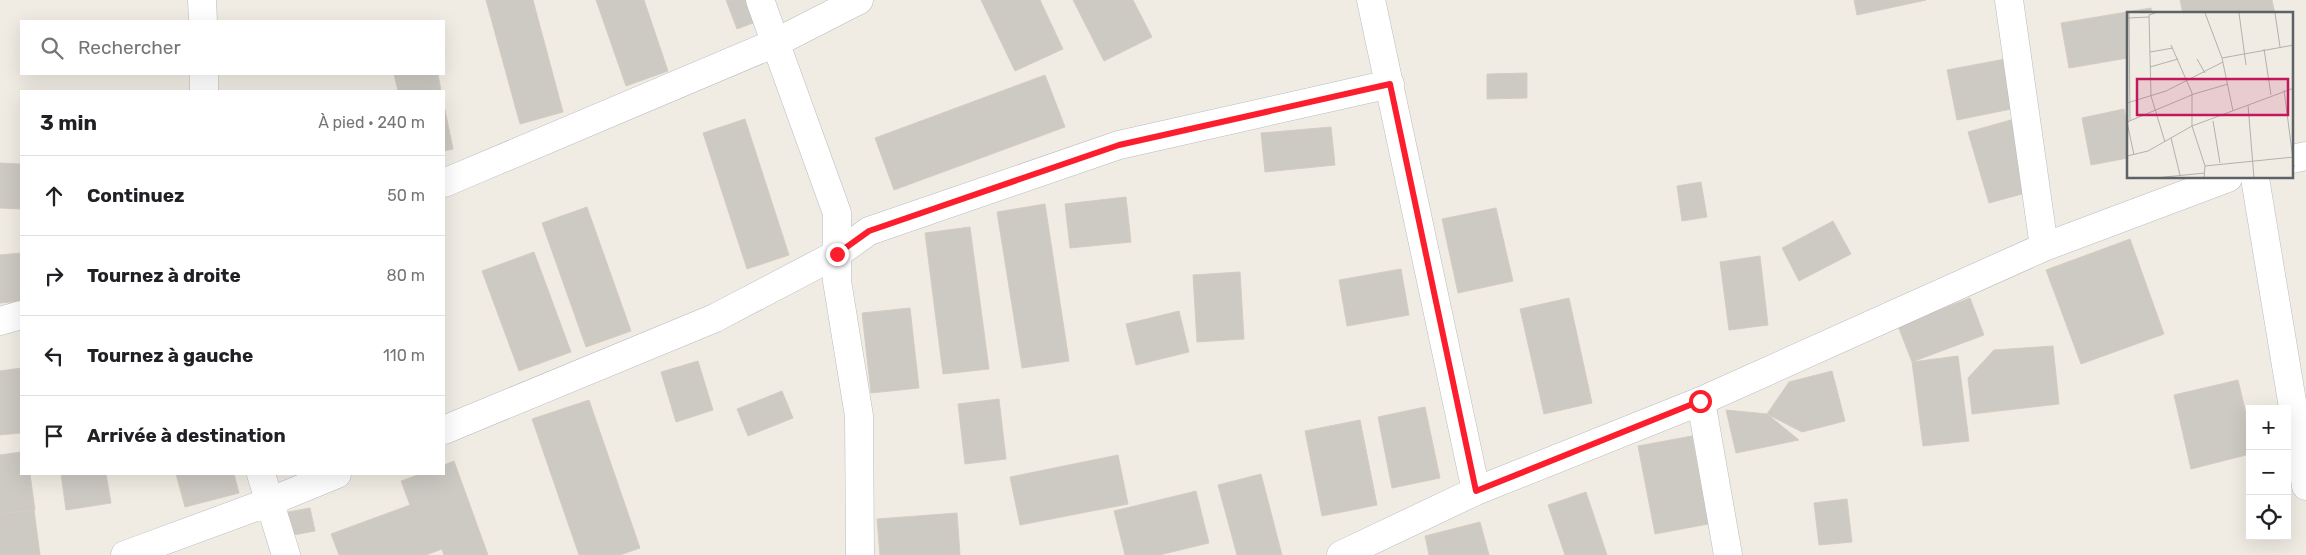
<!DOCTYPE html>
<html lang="fr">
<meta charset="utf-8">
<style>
body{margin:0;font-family:Rubik,sans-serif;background:#f6f6f6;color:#202124}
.controls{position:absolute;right:15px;bottom:15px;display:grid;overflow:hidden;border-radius:0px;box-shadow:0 5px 20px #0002}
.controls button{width:45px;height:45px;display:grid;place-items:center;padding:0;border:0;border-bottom:1px solid #e0e0e0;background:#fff;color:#202124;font:25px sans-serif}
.stop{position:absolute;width:15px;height:15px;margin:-11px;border:4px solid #fc1e2c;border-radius:50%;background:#fff}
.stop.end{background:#fc1e2c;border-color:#fff;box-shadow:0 1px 5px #0008}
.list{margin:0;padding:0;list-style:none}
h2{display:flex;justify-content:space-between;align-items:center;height:65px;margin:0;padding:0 20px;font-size:21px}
h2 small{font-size:16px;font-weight:400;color:#757577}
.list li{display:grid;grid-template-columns:32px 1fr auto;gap:15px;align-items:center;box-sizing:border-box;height:80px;padding:0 20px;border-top:1px solid #e0e0e0}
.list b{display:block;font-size:19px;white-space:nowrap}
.list em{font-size:16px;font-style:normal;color:#757577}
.icon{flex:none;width:28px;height:28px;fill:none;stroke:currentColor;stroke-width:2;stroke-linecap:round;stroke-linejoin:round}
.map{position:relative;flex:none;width:2306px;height:555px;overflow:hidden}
.search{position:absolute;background:#fff;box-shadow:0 5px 20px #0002;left:20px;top:20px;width:425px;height:55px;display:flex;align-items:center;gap:12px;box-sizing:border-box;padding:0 18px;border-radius:0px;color:#757577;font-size:19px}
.panel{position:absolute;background:#fff;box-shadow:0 5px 20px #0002;left:20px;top:90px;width:425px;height:385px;border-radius:0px}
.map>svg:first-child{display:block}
</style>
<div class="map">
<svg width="2306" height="555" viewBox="0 0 2306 555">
<rect width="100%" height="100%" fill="#f0ece4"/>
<!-- building -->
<path fill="#cdc9c3" stroke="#d6ccc1" d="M486,0H533L563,112L520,124Z
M596,0H644L668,71L626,86Z
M726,0H771L777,14L737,29Z
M981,0H1040L1063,49L1015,71Z
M1073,0H1133L1152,37L1104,61Z
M1854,0H1926L1857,15Z
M2180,0H2272L2275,14H2183Z
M2151,8L2152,14H2128V58L2069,68L2061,23Z
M2021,56L2031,105L1957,120L1947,70Z
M1527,73V98L1487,99V74Z
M394,74H438L441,91H398Z
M1045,75L1065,127L894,190L875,138Z
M444,105L453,149L444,151Z
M2124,109L2128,131V158L2091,165L2082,118Z
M2025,116L2044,188L1989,203L1968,132Z
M745,119L789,255L747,269L703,133Z
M1331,127L1335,165L1265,172L1261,133Z
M0,163L21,164V209L0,208Z
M1701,182L1707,217L1682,221L1677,186Z
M1126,197L1131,242L1070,248L1065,204Z
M1045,204L1069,361L1022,368L997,212Z
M587,207L631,331L586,347L542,223Z
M1496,208L1513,281L1458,293L1442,219Z
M1833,221L1851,254L1799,281L1782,248Z
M970,227L989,369L943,374L925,233Z
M2130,239L2164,334L2081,364L2046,270Z
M534,252L571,352L519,371L482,271Z
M21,253V301L0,303V255Z
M1760,256L1768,325L1729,330L1720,262Z
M1401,269L1409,315L1347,326L1339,280Z
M1240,272L1244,339L1197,342L1193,275Z
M1569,298L1592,403L1544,414L1520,309Z
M1970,298L1984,335L1912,362L1898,326Z
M910,308L919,388L871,393L862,313Z
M1179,311L1189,352L1136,365L1126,324Z
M2053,346L2059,404L1972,414L1968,378L1994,350Z
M1958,356L1969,441L1923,446L1912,362Z
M698,361L713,410L676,422L661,372Z
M21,368V433L0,435V371Z
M1832,371L1845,421L1802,432L1767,414L1789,382Z
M2238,380L2250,430V454L2191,469L2174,395Z
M782,391L793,418L748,436L737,409Z
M999,399L1006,459L965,464L958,404Z
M589,400L640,548L620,555H579L532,419Z
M1425,407L1440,478L1392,488L1378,417Z
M1726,410L1767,414L1799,440L1736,453Z
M1360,420L1377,505L1322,516L1305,431Z
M1692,436L1708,524L1655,534L1638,446Z
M21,452V474H30L35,510L0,514V455Z
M1118,455L1128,504L1020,525L1010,477Z
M454,461L488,555H444L442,549L426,555H339L331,534L410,505L401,481L420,474H444V465Z
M61,474H106L111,503L66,510Z
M176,474H234L239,493L185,507Z
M1261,474L1282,555H1237L1218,485Z
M1196,491L1209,543L1159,555H1125L1114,511Z
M1586,492L1607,555H1565L1548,505Z
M1847,499L1852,542L1819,545L1814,503Z
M310,508L315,531L293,535L288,512Z
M34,510L40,555H0V514Z
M957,513L960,555H880L877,519Z
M1480,522L1489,555H1429L1425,536Z"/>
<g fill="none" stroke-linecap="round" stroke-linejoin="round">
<!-- minor casing -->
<g stroke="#b7bbbf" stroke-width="29">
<path id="minor" d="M202,0L203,21
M760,0L837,213V281L859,416L860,555
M1371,0L1476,491
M2009,0L2044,247
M204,74V91
M2292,159L2306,156
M2255,178L2306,486
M444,183L775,43L859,0
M0,321L21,315
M1701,401L1728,555
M444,430L715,318L837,254L869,231L1119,145L1390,84
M261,474L286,555
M125,555L269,502L337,474
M1341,555L1476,491L1701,401L2044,247L2228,178"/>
</g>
<!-- minor -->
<use href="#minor" stroke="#fff" stroke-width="28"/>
</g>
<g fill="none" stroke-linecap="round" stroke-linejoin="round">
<!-- route -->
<path stroke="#fc1e2c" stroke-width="6" d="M837,254L869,231L1119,145L1390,84L1476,491L1700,401"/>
</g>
<!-- overview -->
<g transform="translate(2127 12)">
<rect width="166" height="166" fill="#f0ece4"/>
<path fill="none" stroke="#b1b1ae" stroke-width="1" d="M2,1L3,109M28,1L22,3L24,84L38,130M78,1L95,46L106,99M112,1L119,53M148,1L153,35M1,6L22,5M44,33L65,81V114L78,154L77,166M137,37L144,83M23,40L46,36M95,46L167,33M70,47L78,61M23,55L51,47M157,78L167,155M0,91L39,79L96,50M121,93L127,166M86,109L93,151M0,110L67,82L101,72M0,110L7,143M44,126L53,163M0,144L21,139L65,114L167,76M78,154L167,145M28,166L78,161"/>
<path fill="#c2185b" fill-opacity="0.15" stroke="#c2185b" stroke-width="2.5" d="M10,67H161V103H10Z"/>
<rect width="166" height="166" fill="none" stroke="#5c6266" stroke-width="2.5"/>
</g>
</svg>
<div class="controls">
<button>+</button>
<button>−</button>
<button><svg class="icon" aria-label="locate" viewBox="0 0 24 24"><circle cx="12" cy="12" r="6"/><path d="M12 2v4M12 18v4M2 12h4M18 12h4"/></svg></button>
</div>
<div class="stop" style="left:1700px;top:401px"></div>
<div class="stop end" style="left:837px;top:254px"></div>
<div class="search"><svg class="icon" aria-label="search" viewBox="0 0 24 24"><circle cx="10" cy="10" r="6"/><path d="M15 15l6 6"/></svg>Rechercher</div>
<section class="panel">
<h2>3 min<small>À pied · 240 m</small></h2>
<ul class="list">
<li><svg class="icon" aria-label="ahead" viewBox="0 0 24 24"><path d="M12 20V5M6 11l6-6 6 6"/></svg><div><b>Continuez</b></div><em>50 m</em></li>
<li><svg class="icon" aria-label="right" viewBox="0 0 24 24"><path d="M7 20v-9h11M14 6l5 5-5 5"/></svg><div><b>Tournez à droite</b></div><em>80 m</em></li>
<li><svg class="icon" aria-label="left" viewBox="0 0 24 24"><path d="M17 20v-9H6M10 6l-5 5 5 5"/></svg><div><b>Tournez à gauche</b></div><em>110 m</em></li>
<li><svg class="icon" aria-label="arrive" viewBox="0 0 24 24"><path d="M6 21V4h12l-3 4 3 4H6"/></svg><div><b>Arrivée à destination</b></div></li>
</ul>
</section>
</div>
